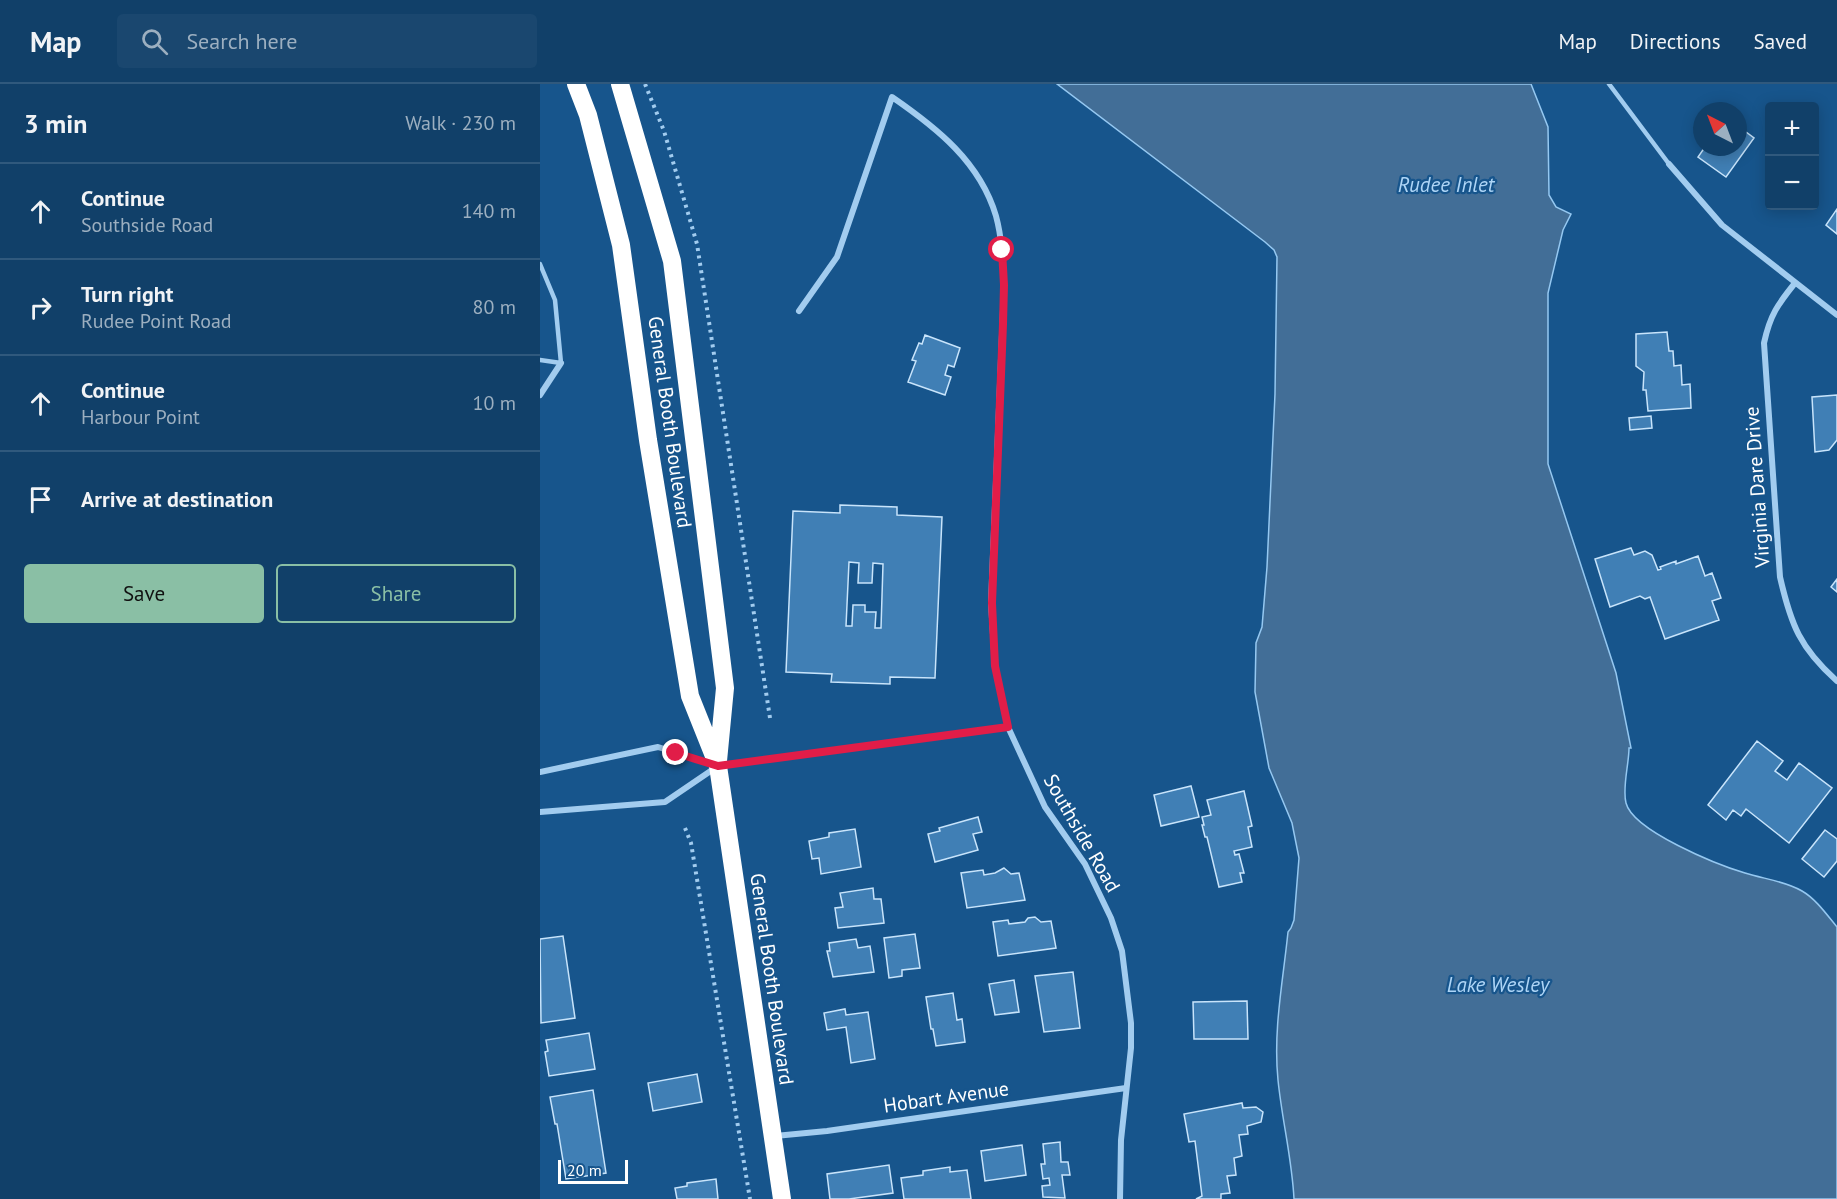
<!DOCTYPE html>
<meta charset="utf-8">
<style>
body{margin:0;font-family:"PT Sans",sans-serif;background:#1a476f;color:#f1f3f6}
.controls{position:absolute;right:18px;top:18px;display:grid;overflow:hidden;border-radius:6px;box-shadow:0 3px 15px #0003}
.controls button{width:54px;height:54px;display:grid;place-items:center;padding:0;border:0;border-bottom:2px solid #30597d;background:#114069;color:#f1f3f6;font:30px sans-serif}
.compass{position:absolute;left:1153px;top:18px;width:54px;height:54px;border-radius:50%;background:#114069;box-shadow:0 3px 15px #0003;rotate:318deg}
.scale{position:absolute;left:18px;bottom:15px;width:70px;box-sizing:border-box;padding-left:6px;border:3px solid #fff;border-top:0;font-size:16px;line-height:21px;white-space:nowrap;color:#fff;-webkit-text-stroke:4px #17558c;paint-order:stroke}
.stop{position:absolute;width:18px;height:18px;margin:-14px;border:4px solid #e11d48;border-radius:50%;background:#fff}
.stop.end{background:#e11d48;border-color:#fff;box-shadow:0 2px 6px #0008}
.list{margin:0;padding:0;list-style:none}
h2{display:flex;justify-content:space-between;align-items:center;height:78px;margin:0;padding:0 24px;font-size:26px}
h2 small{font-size:20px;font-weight:400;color:#9cafc0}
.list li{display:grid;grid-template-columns:39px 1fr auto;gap:18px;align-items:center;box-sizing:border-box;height:96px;padding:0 24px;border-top:2px solid #30597d}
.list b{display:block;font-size:22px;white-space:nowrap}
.list p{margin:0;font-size:20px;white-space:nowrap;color:#9cafc0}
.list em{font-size:20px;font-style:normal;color:#9cafc0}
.actions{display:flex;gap:12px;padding:18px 24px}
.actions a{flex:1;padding:14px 0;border:2px solid #8abfa5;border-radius:6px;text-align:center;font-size:21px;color:#8abfa5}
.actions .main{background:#8abfa5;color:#111}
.icon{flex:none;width:33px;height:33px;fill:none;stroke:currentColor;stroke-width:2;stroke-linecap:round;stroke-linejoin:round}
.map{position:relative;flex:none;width:1297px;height:1115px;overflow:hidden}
header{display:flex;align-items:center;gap:36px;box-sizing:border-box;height:84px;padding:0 30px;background:#114069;border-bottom:2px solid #30597d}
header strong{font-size:28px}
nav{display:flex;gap:33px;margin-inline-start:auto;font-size:21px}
.search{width:420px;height:54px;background:#1a476f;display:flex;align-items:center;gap:15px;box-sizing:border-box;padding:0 21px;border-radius:6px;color:#9cafc0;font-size:22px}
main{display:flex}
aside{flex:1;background:#114069}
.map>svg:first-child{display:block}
</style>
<header>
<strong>Map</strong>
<div class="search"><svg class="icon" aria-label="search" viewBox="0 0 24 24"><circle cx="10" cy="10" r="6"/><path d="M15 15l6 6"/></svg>Search here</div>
<nav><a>Map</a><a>Directions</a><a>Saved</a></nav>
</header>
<main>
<aside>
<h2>3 min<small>Walk · 230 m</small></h2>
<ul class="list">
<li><svg class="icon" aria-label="ahead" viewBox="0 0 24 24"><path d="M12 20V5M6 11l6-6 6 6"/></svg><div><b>Continue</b><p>Southside Road</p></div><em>140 m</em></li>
<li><svg class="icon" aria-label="right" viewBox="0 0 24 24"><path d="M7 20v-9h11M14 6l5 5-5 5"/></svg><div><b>Turn right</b><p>Rudee Point Road</p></div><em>80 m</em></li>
<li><svg class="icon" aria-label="ahead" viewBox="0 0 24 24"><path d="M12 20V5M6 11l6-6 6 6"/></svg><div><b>Continue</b><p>Harbour Point</p></div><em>10 m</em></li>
<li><svg class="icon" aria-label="arrive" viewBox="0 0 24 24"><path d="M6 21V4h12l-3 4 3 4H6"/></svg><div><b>Arrive at destination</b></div></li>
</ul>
<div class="actions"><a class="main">Save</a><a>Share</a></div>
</aside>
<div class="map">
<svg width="1297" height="1115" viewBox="0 0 1297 1115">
<rect width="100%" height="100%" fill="#17558c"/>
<!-- water -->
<path fill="#426e97" stroke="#95c8f1" stroke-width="1.5" d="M517,0H991L1008,43L1009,111L1016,123L1031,130L1023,146L1008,209V380L1076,589L1091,664H1089C1089,680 1082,704 1086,719C1093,747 1178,781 1205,789C1224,795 1245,797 1262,807C1276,815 1287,831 1297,843V1115H754C752,1075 742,1036 738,996C733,946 743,897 748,848L751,844L754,836L759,774L752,739L729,684L715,608L716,559L722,543L727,483L735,310L737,173L734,166L725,158Z"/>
<!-- building -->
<path fill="#407fb5" stroke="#c8e4fb" stroke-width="1.5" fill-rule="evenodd" d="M1198,42L1214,54L1186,93L1158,73L1165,63H1198Z
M1297,125V150L1286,141Z
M1127,248L1129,267H1133L1134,282L1141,281L1142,301L1150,300L1151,324L1108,327L1106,306H1103L1104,288L1096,282V250Z
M385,251L420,264L414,283L408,281L405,291L411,293L405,311L368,298L376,277L372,276L379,259L382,260Z
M1297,311V356L1289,366L1275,368L1272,313Z
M1111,332L1112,344L1090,346L1089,334Z
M300,421L357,423V431L402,433L395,594L350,593V600L291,598L292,590L246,588L253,427L300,429ZM309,478L319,479L318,499H332L333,479L343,480L341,544H335L336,528H325V521H313L312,542H306Z
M1091,464L1094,471L1105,467L1112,471L1118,486L1121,485L1120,483L1136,477V480L1158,472L1165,492L1172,489L1181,514L1172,517L1179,536L1125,555L1110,513L1105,515L1100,512L1070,523L1055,475Z
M1297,495V508L1291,503Z
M1217,657L1243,677L1235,687L1247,696L1259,679L1292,704L1249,759L1206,725L1201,732L1193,726L1186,736L1168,721Z
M651,702L659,733L621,742L614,711Z
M704,707L712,742L708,743L712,763L694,767L695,771L699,770L704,789H700L702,798L679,803L667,753H665L662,741H664L662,733L671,731L667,716Z
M438,733L442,748L433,750L438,766L395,778L388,750L400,747L399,744Z
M315,745L321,783L281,790L279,774L272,775L269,757L289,753V749Z
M1285,746L1297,755V777L1284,793L1262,775Z
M464,784L471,790L479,789L485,816L427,824L421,789L443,786L444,791L455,789Z
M333,804L334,815H341L344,839L298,844L295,824L303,823L300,809Z
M495,833L501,838L511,837L516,864L458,872L453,838L468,836L469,840L485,838L488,834Z
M375,850L380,884L362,886V892L349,894L344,854Z
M23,852L35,934L1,939L0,855Z
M316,855L318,864L330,862L334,888L293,893L287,867H290L289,859Z
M533,888L540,944L504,948L495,892Z
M474,896L479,928L455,931L449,900Z
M413,909L417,936L422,935L425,958L396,962L393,945H391L386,913Z
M707,917L708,955H654L653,918Z
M305,925L306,931L328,928L335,975L311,979L306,943L287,946L284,929Z
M49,949L55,985L9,992L5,968L8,967L6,956Z
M157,990L162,1018L113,1027L108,999Z
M53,1006L66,1089L26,1095L17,1040H15L10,1013Z
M702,1019L703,1024L716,1023L723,1028L721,1038L707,1042L708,1050L699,1051L702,1072L694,1074L696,1091L687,1092L690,1109L681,1110V1115H656L662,1112L655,1057L649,1058L644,1030Z
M520,1058L521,1078H528L530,1091H522L525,1114L503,1113L502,1102L510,1101L509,1094L503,1095L501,1080H505L503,1060Z
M482,1061L486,1091L445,1097L441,1067Z
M349,1081L353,1109L309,1115H290L287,1090Z
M410,1083V1088L427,1086L431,1115H364L361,1094L383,1091V1087Z
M176,1095L178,1115H137L135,1104L147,1102V1099Z"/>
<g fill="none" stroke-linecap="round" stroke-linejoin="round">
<!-- path -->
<path stroke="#a2ccef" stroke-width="4" stroke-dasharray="3 4.5" stroke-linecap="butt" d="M105,0L124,47L157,160L230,634
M145,744L151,759L210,1115"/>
<!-- lane -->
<path stroke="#a2ccef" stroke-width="4.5" d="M1069,0L1129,80
M0,180L15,216L21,279L0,276"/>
<!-- street -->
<path stroke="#a2ccef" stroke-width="6" d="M1129,80L1182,141L1297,231
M1255,199C1238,220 1230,231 1224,259L1240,493C1251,541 1260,564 1297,597
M259,227L297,173L352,13C397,44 440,78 456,132C462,154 463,178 464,201L451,519L455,582L468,643L505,723L545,780L571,834L582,867L591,939V964L581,1056L580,1115
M0,311L21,279
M0,688L118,663L178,682L468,643
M0,728L125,718L175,684
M235,1052L287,1047L586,1004"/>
<!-- highway -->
<path stroke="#fff" stroke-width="18" d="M36,0L48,31L81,161L108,356L150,612L178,682L242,1115
M80,0L132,177L185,604L178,677"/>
</g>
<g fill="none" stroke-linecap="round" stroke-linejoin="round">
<!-- route -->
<path stroke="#e11d48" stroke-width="8" d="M136,669L178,682L468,643L455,582L452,519L463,240L464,201L462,166"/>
</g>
<g text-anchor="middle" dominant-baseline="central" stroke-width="4.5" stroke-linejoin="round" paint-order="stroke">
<!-- street labels -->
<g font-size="20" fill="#fff" stroke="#17558c">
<text transform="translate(130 338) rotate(82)">General Booth Boulevard</text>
<text transform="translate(1217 403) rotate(-94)">Virginia Dare Drive</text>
<text transform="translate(542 749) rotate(60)">Southside Road</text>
<text transform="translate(232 895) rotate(82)">General Booth Boulevard</text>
<text transform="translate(406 1013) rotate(-8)">Hobart Avenue</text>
</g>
<!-- water labels -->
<g font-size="21" font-style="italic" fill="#aed5f6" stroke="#17558c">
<text x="906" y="100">Rudee Inlet</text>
<text x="958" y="900">Lake Wesley</text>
</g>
</g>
</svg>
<div class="controls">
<button>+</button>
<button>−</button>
</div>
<svg class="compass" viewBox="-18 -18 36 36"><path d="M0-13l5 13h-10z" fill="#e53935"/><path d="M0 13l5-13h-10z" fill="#9cafc0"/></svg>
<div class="scale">20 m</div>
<div class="stop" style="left:462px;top:166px"></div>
<div class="stop end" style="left:136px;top:669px"></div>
</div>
</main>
